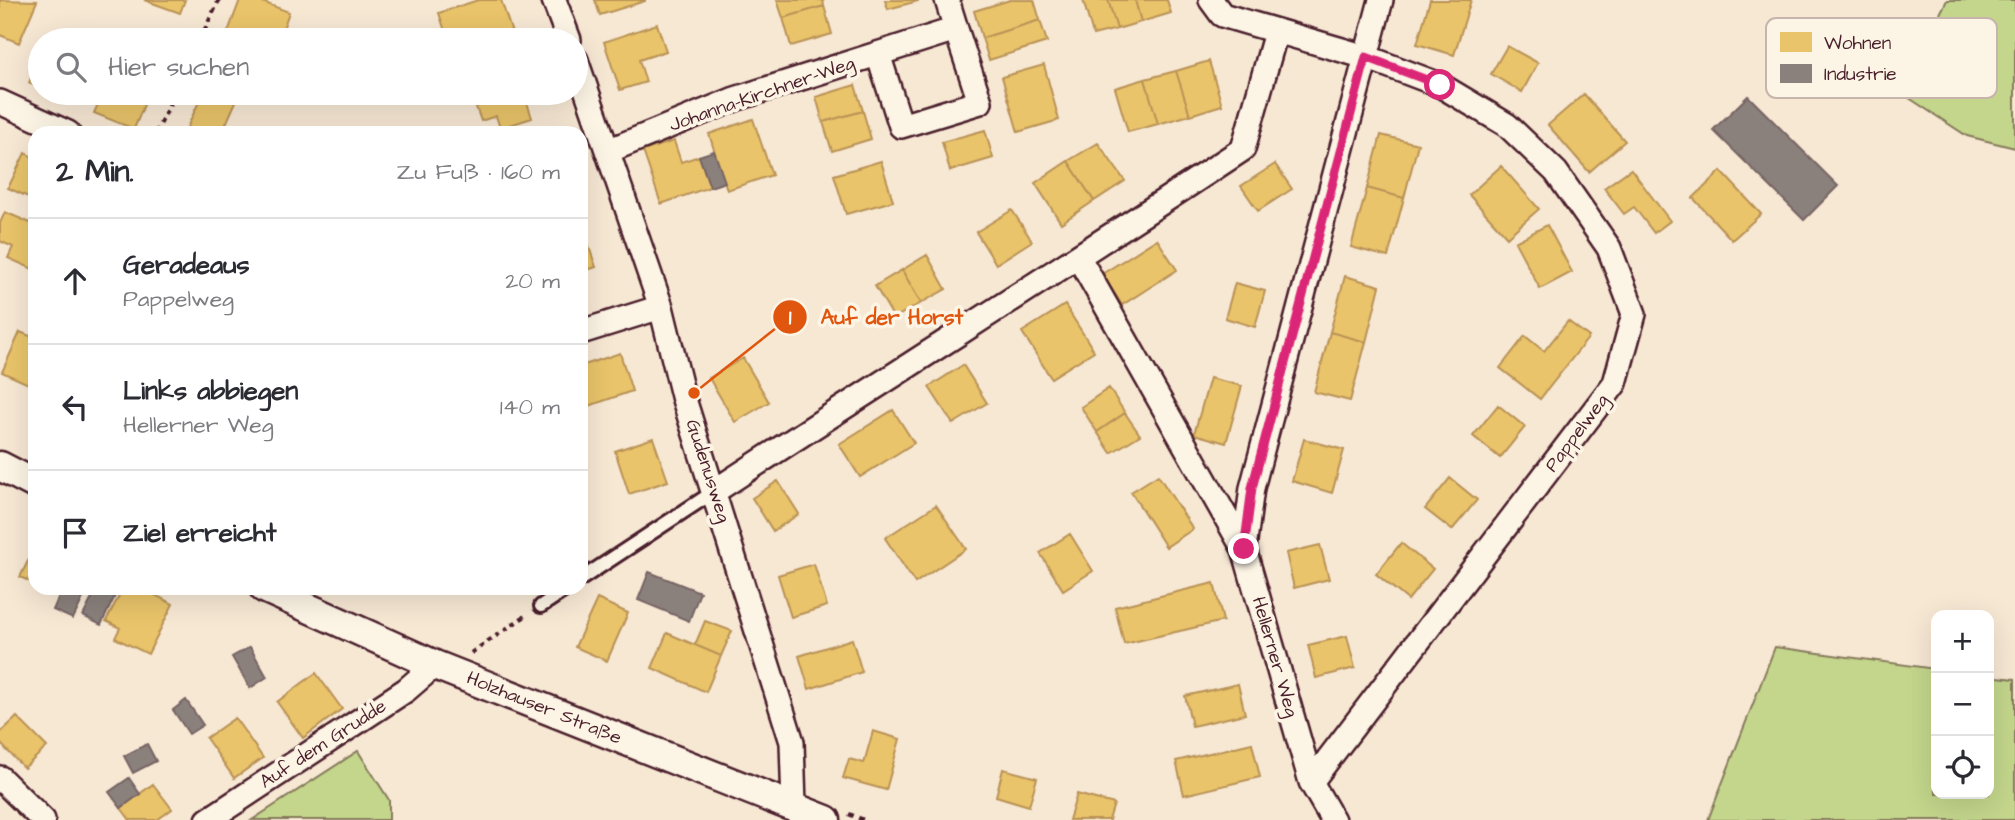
<!DOCTYPE html>
<html lang="de">
<meta charset="utf-8">
<style>
body{margin:0;font-family:"Architects Daughter",sans-serif;background:#f7f7f7;color:#2b2b33}
.controls{position:absolute;right:21px;bottom:21px;display:grid;overflow:hidden;border-radius:14px;box-shadow:0 7px 28px #0002}
.controls button{width:63px;height:63px;display:grid;place-items:center;padding:0;border:0;border-bottom:2px solid #e1e1e2;background:#fff;color:#2b2b33;font:35px sans-serif}
.stop{position:absolute;width:21px;height:21px;margin:-16px;border:5px solid #db2777;border-radius:50%;background:#fff}
.stop.end{background:#db2777;border-color:#fff;box-shadow:0 2px 7px #0008}
.list{margin:0;padding:0;list-style:none}
h2{display:flex;justify-content:space-between;align-items:center;height:91px;margin:0;padding:0 28px;font-size:30px}
h2 small{font-size:23px;font-weight:400;color:#7c7c81}
.list li{display:grid;grid-template-columns:46px 1fr auto;gap:21px;align-items:center;box-sizing:border-box;height:126px;padding:0 28px;border-top:2px solid #e1e1e2}
.list b{display:block;font-size:26px;white-space:nowrap}
.list p{margin:0;font-size:23px;white-space:nowrap;color:#7c7c81}
.list em{font-size:23px;font-style:normal;color:#7c7c81}
.icon{flex:none;width:38px;height:38px;fill:none;stroke:currentColor;stroke-width:2;stroke-linecap:round;stroke-linejoin:round}
.map{position:relative;flex:none;width:2015px;height:820px;overflow:hidden}
.search{position:absolute;background:#fff;box-shadow:0 7px 28px #0002;left:28px;top:28px;width:560px;height:77px;display:flex;align-items:center;gap:18px;box-sizing:border-box;padding:0 24px;border-radius:38px;color:#7c7c81;font-size:26px}
.panel{position:absolute;background:#fff;box-shadow:0 7px 28px #0002;left:28px;top:126px;width:560px;height:469px;border-radius:21px}
.map>svg:first-child{display:block}
</style>
<div class="map">
<svg width="2015" height="820" viewBox="0 0 2015 820">
<rect width="100%" height="100%" fill="#f7e8d4"/>
<filter id="ink" filterUnits="userSpaceOnUse"><feTurbulence type="fractalNoise" baseFrequency=".0143" numOctaves="2"/><feDisplacementMap in="SourceGraphic" scale="14" xChannelSelector="R" yChannelSelector="G"/><feConvolveMatrix kernelMatrix="1 2 1 2 8 2 1 2 1" color-interpolation-filters="sRGB"/></filter>
<g filter="url(#ink)">
<!-- green -->
<path fill="#c3d68b" stroke="#867a5b" stroke-width="2" d="M1947,0H2015V148L1967,136L1900,92Z
M1775,647L1936,669V794H1989V676L2015,679V820H1708Z
M358,751L389,800V820H252Z"/>
<!-- homes -->
<path fill="#e9c46a" stroke="#b99257" stroke-width="2" d="M0,0L37,1L19,43L0,35Z
M144,0H185L180,13Z
M240,0H257L289,12L279,40H250L228,32Z
M478,0H501L513,36L500,40H448L439,13Z
M595,0H645V1L600,15Z
M777,0H823L824,6L783,18Z
M885,0H918V1L888,9Z
M1010,0H1034L1040,20L982,38L974,11Z
M1083,0H1108L1117,29L1093,35Z
M1108,0H1135L1141,22L1117,29Z
M1135,0H1167L1171,13L1141,22Z
M1430,0H1471L1454,55L1417,44Z
M824,6L832,34L791,46L783,18Z
M1040,20L1047,42L989,60L982,38Z
M657,24L666,51L639,60L646,82L620,90L604,42Z
M1507,46L1538,63L1522,92L1491,74Z
M40,56V88L29,83Z
M1209,61L1222,105L1190,115L1176,71Z
M1044,65L1059,120L1018,132L1002,77Z
M1176,71L1190,115L1158,124L1145,79Z
M1145,79L1158,124L1128,132L1115,88Z
M855,85L863,111L823,122L816,97Z
M50,93H73L69,101Z
M103,93H142L148,95L134,129L94,113Z
M203,93H230L238,97L222,133L185,132Z
M471,93H524L532,118L500,128L496,116L481,121Z
M1584,94L1625,141L1589,172L1548,125Z
M863,111L871,139L832,151L823,122Z
M753,119L772,175L727,190L709,134Z
M985,130L993,158L950,171L942,142Z
M1381,135L1418,144L1404,198L1367,188Z
M674,141L681,162L699,156L710,187L661,204L643,151Z
M1098,143L1125,181L1094,201L1068,161Z
M25,153L35,158V200L8,188Z
M881,161L893,201L846,214L834,175Z
M1068,161L1094,201L1061,223L1035,183Z
M1275,164L1292,189L1258,211L1241,186Z
M1501,166L1539,209L1507,237L1469,195Z
M1631,169L1670,221L1654,233L1634,207L1624,214L1604,188Z
M1721,171L1761,214L1732,240L1693,198Z
M1367,188L1404,198L1388,257L1351,247Z
M1012,210L1032,241L996,264L976,232Z
M5,212L35,225V270L8,258L13,247L0,241V223Z
M581,224L596,267L581,272Z
M1547,225L1572,272L1540,289L1515,242Z
M1157,239L1177,270L1122,305L1102,274Z
M927,255L946,289L921,303L902,270Z
M902,270L921,303L894,318L875,286Z
M1345,276L1380,286L1366,342L1330,332Z
M1235,283L1265,291L1255,327L1225,318Z
M1065,305L1094,351L1051,378L1022,332Z
M1568,321L1589,337L1540,399L1500,368L1525,336L1544,351Z
M20,332L35,338V387L2,372Z
M1330,332L1366,342L1350,401L1314,392Z
M620,353L632,391L586,407L581,392V366Z
M743,358L769,402L735,422L709,378Z
M963,365L987,403L953,424L929,387Z
M1210,378L1242,386L1226,443L1194,434Z
M1109,388L1125,413L1097,432L1081,407Z
M1498,405L1525,427L1500,458L1473,436Z
M893,410L914,443L860,477L839,444Z
M1125,413L1140,435L1111,453L1097,432Z
M653,438L668,481L629,494L615,451Z
M1304,439L1344,450L1332,493L1292,481Z
M1158,475L1193,529L1166,547L1131,492Z
M1450,478L1477,500L1452,530L1425,509Z
M778,481L799,514L773,531L752,498Z
M936,505L966,549L915,583L885,538Z
M1070,534L1093,571L1063,590L1040,553Z
M1401,543L1433,569L1408,600L1376,574Z
M1320,545L1329,579L1294,588L1286,553Z
M35,547V584L20,577Z
M814,564L827,606L791,617L778,575Z
M1214,583L1223,621L1124,644L1115,607Z
M123,588H141L173,604L148,654L115,638L120,628L106,621Z
M597,599L628,613L607,661L575,647Z
M705,621L732,631L721,656L695,645Z
M667,633L721,656L706,692L652,668Z
M1347,636L1355,668L1316,678L1308,645Z
M852,639L862,672L809,689L799,656Z
M316,673L342,709L303,738L277,702Z
M1238,684L1245,714L1192,726L1185,696Z
M17,717L47,747L24,768L0,743V733Z
M235,718L263,758L234,778L206,738Z
M873,731L900,739L886,790L843,778L849,759L864,763Z
M1252,743L1260,777L1184,795L1176,761Z
M1003,769L1037,778L1029,806L996,796Z
M153,784L172,809L157,820H130L121,808Z
M1077,794L1114,804L1109,820H1069Z"/>
<!-- industry -->
<path fill="#8a817c" stroke="#776464" stroke-width="2" d="M1748,96L1838,186L1804,220L1713,130Z
M714,151L725,182L710,187L699,156Z
M649,572L700,592L689,621L638,600Z
M97,588L115,596L101,625L83,616Z
M62,589L83,598L73,619L53,610Z
M250,647L267,677L250,688L232,657Z
M186,700L203,725L189,734L173,710Z
M147,744L156,761L133,773L124,756Z
M129,778L140,794L121,808L109,792Z"/>
<g fill="none" stroke-linecap="round" stroke-linejoin="round">
<!-- service casing -->
<g stroke="#4a1f2b" stroke-width="18">
<path id="service" d="M581,579L715,491
M541,606L568,588"/>
</g>
<!-- minor casing -->
<g stroke="#4a1f2b" stroke-width="28">
<path id="minor" d="M554,0L569,40
M947,0L956,29
M1211,0L1222,15L1366,57L1440,85L1507,125L1556,172L1609,248L1634,314L1615,383L1311,782
M576,60L661,307L683,396L792,742L794,806
M0,102L68,133
M608,151L735,99L956,29L980,102L901,126L878,54
M1079,258L1244,549
M581,332L661,307
M715,491C890,376 1068,265 1243,149L1276,32
M0,778L43,820
M208,820L406,690L435,665
M1333,820L1311,782L1244,549L1252,488L1381,0"/>
</g>
<!-- tertiary casing -->
<g stroke="#4a1f2b" stroke-width="33">
<path id="tertiary" d="M0,466L35,484
M264,588L435,665L826,820"/>
</g>
<!-- path -->
<path stroke="#4a1f2b" stroke-width="4.5" stroke-dasharray="5 5" stroke-linecap="butt" d="M200,40L219,0
M156,133L175,93
M471,653L528,614
M849,814L863,820"/>
<!-- service -->
<use href="#service" stroke="#fcf5e5" stroke-width="12"/>
<!-- minor -->
<use href="#minor" stroke="#fcf5e5" stroke-width="23"/>
<!-- tertiary -->
<use href="#tertiary" stroke="#fcf5e5" stroke-width="28"/>
</g>
</g>
<g fill="none" stroke-linecap="round" stroke-linejoin="round" filter="url(#ink)">
<!-- route -->
<path stroke="#db2777" stroke-width="9" d="M1244,549L1252,488L1366,57L1440,85"/>
</g>
<g text-anchor="middle" dominant-baseline="central" stroke-width="7" stroke-linejoin="round" paint-order="stroke">
<!-- street labels -->
<g font-size="19" fill="#4a1f2b" stroke="#fcf5e5">
<text transform="translate(762 94) rotate(-19)">Johanna-Kirchner-Weg</text>
<text transform="translate(1577 433) rotate(-53)">Pappelweg</text>
<text transform="translate(708 471) rotate(72)">Gudenusweg</text>
<text transform="translate(1275 657) rotate(74)">Hellerner Weg</text>
<text transform="translate(544 708) rotate(22)">Holzhauser Straße</text>
<text transform="translate(323 744) rotate(-33)">Auf dem Grudde</text>
</g>
</g>
<!-- legend -->
<rect x="1766" y="18" width="231" height="80" rx="10" fill="#fcf5e5" stroke="#c7b5ad" stroke-width="2"/>
<rect x="1780" y="32" width="32" height="20" fill="#e9c46a"/>
<rect x="1780" y="64" width="32" height="19" fill="#8a817c"/>
<g font-size="19" fill="#4a1f2b">
<text x="1824" y="49">Wohnen</text>
<text x="1824" y="80">Industrie</text>
</g>
<!-- callouts -->
<path fill="none" stroke="#e0560e" stroke-width="2.5" d="M694 393L790 317"/>
<g fill="#e0560e" stroke="#fcf5e5" stroke-width="2.5">
<circle cx="694" cy="393" r="7"/>
<circle cx="790" cy="317" r="18"/>
</g>
<g font-size="21" text-anchor="middle" font-weight="bold" fill="#fff">
<text x="790" y="324">1</text>
</g>
<g font-size="21" text-anchor="middle" font-weight="bold" fill="#e0560e" stroke="#fcf5e5" stroke-width="7" stroke-linejoin="round" paint-order="stroke">
<text x="892" y="324">Auf der Horst</text>
</g>
</svg>
<div class="controls">
<button>+</button>
<button>−</button>
<button><svg class="icon" aria-label="locate" viewBox="0 0 24 24"><circle cx="12" cy="12" r="6"/><path d="M12 2v4M12 18v4M2 12h4M18 12h4"/></svg></button>
</div>
<div class="stop" style="left:1440px;top:85px"></div>
<div class="stop end" style="left:1244px;top:549px"></div>
<div class="search"><svg class="icon" aria-label="search" viewBox="0 0 24 24"><circle cx="10" cy="10" r="6"/><path d="M15 15l6 6"/></svg>Hier suchen</div>
<section class="panel">
<h2>2 Min.<small>Zu Fuß · 160 m</small></h2>
<ul class="list">
<li><svg class="icon" aria-label="ahead" viewBox="0 0 24 24"><path d="M12 20V5M6 11l6-6 6 6"/></svg><div><b>Geradeaus</b><p>Pappelweg</p></div><em>20 m</em></li>
<li><svg class="icon" aria-label="left" viewBox="0 0 24 24"><path d="M17 20v-9H6M10 6l-5 5 5 5"/></svg><div><b>Links abbiegen</b><p>Hellerner Weg</p></div><em>140 m</em></li>
<li><svg class="icon" aria-label="arrive" viewBox="0 0 24 24"><path d="M6 21V4h12l-3 4 3 4H6"/></svg><div><b>Ziel erreicht</b></div></li>
</ul>
</section>
</div>
